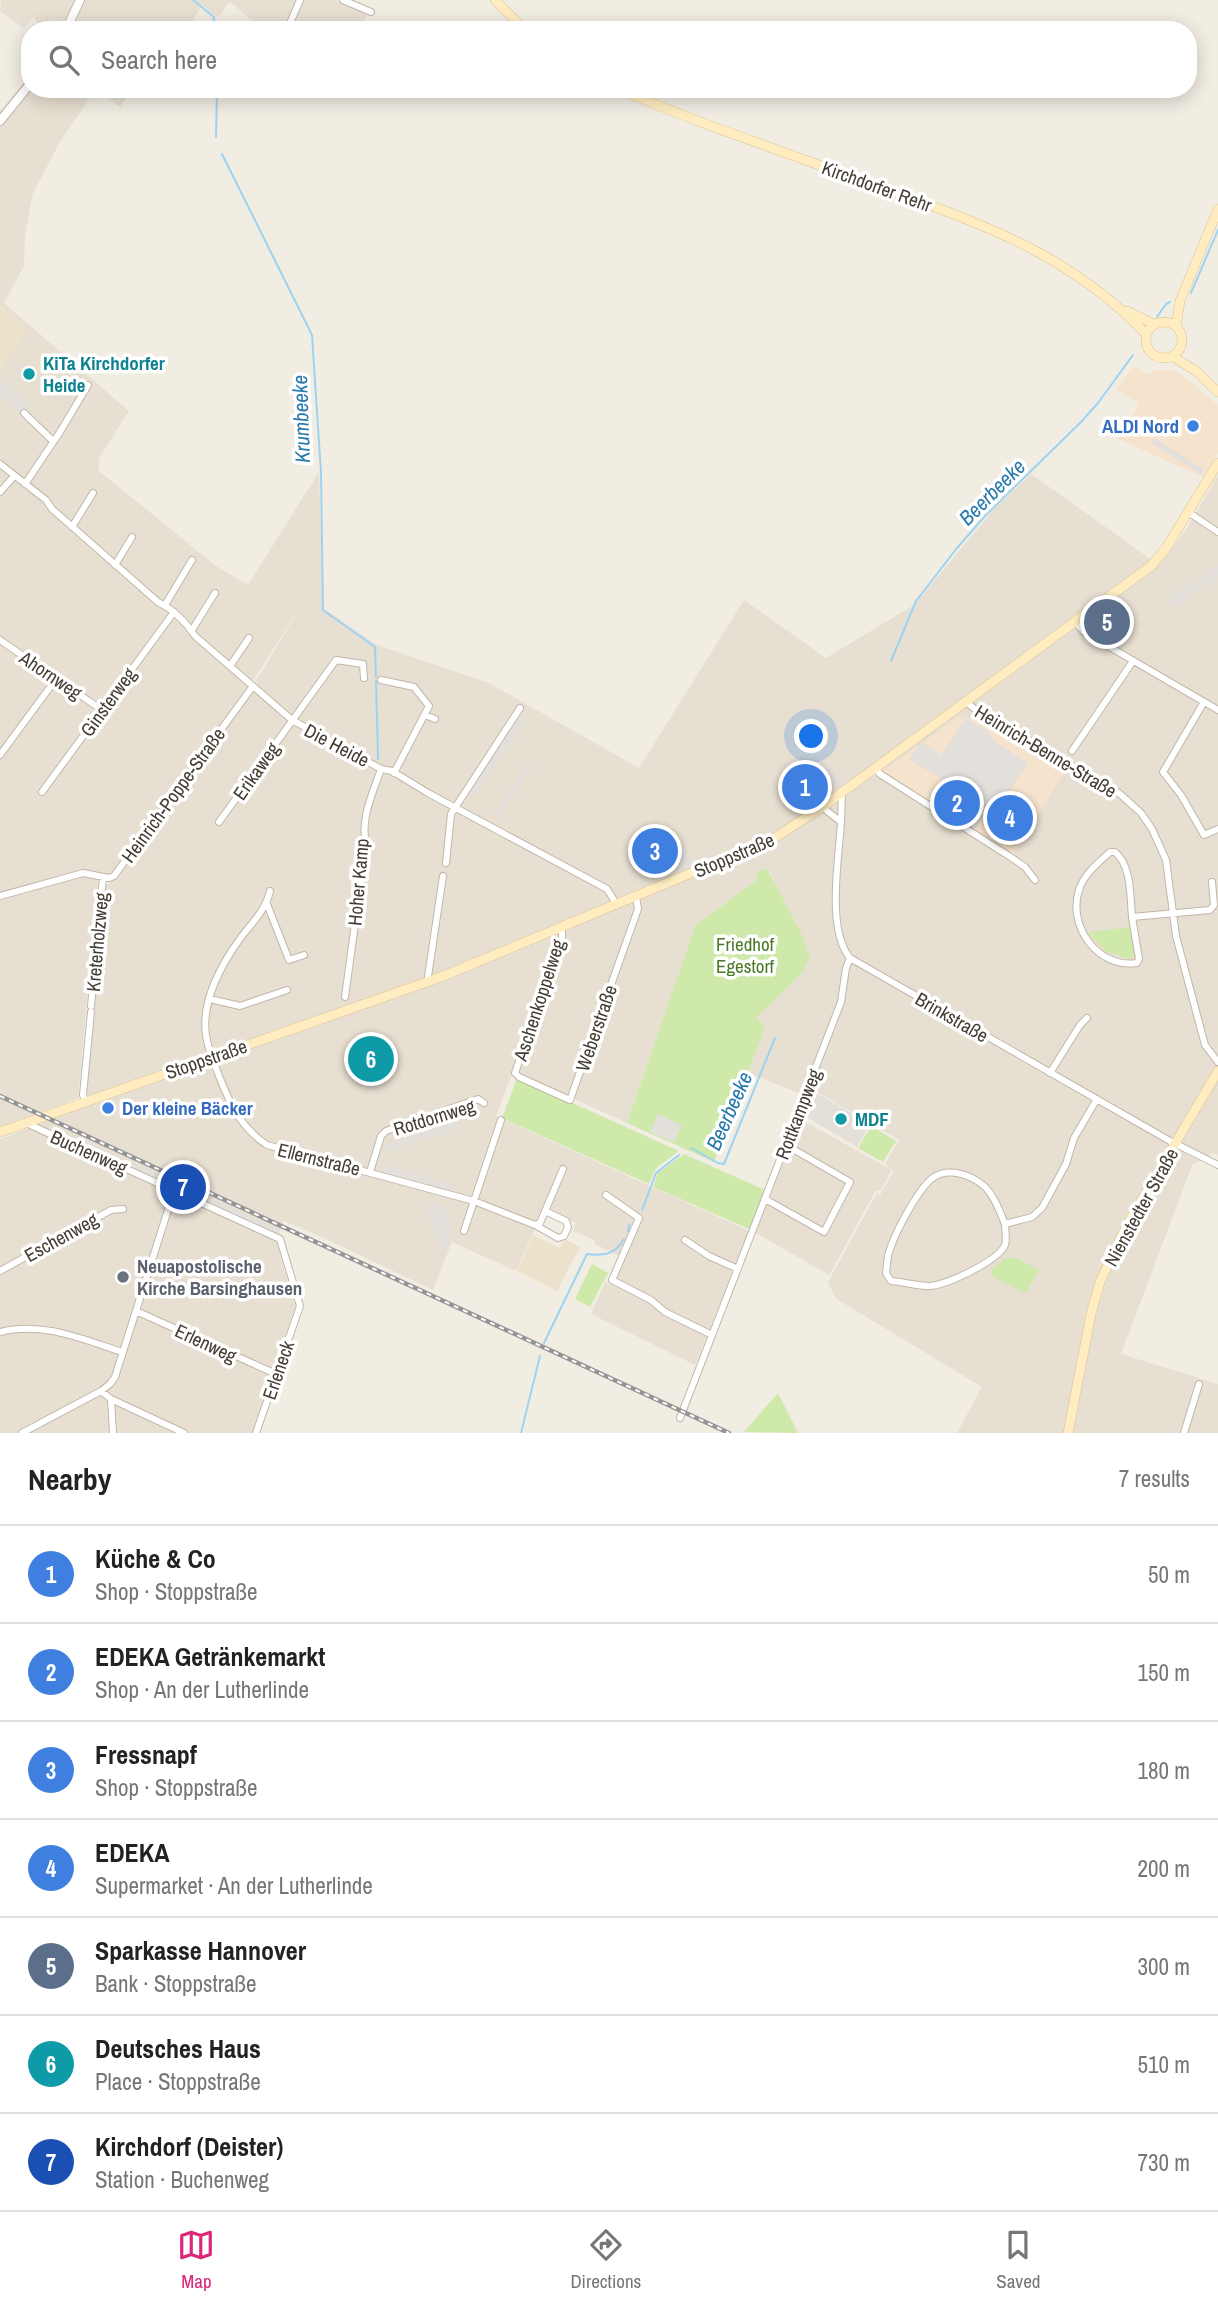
<!DOCTYPE html>
<meta charset="utf-8">
<style>
body{margin:0;font-family:"Archivo Narrow",sans-serif;background:#f6f6f6;color:#222}
.you{position:absolute;left:812px;top:737px;width:24px;height:24px;margin:-18px;border:5px solid #fff;border-radius:50%;background:#1a73e8;box-shadow:0 0 0 10px #1a73e833}
.badge{display:grid;place-items:center;width:46px;height:46px;border-radius:50%;background:#db2777;color:#fff;font-size:23px;font-weight:700}
.pin{position:absolute;translate:-50% -50%;border:4px solid #fff;box-shadow:0 2px 7px #0006}
.list{margin:0;padding:0;list-style:none}
h2{display:flex;justify-content:space-between;align-items:center;height:91px;margin:0;padding:0 28px;font-size:30px}
h2 small{font-size:23px;font-weight:400;color:#767676}
.list li{display:grid;grid-template-columns:46px 1fr auto;gap:21px;align-items:center;box-sizing:border-box;height:98px;padding:0 28px;border-top:2px solid #e0e0e0}
.list b{display:block;font-size:26px;white-space:nowrap}
.list p{margin:0;font-size:23px;white-space:nowrap;color:#767676}
.list em{font-size:23px;font-style:normal;color:#767676}
.icon{flex:none;width:38px;height:38px;fill:none;stroke:currentColor;stroke-width:2;stroke-linecap:round;stroke-linejoin:round}
.map{position:relative;flex:none;width:1218px;height:1433px;overflow:hidden}
.search{position:absolute;background:#fff;box-shadow:0 4px 18px #0003;left:21px;right:21px;top:21px;height:77px;display:flex;align-items:center;gap:18px;box-sizing:border-box;padding:0 24px;border-radius:28px;color:#767676;font-size:26px}
.sheet{height:777px;background:#fff}
nav{display:flex;justify-content:space-around;align-items:center;box-sizing:border-box;height:98px;border-top:2px solid #e0e0e0;background:#fff;font-size:19px;color:#767676}
nav a{display:grid;justify-items:center;gap:4px}
nav .on{color:#db2777}
.map>svg:first-child{display:block}
</style>
<div class="map">
<svg width="1218" height="1433" viewBox="0 0 1218 1433">
<rect width="100%" height="100%" fill="#f2ede3"/>
<!-- residential -->
<path fill="#e7dfd1" d="M1,0H335L368,15L356,30H264L230,2L218,17L202,5L187,30H42L34,17L23,28L0,11Z
M30,75V89H96L61,140L33,193L25,234L24,266L4,303L129,411L99,458V471L216,566L248,585L319,472L323,608L377,645L489,683L639,768L744,600L826,658L914,605L995,508L1031,474L1159,565L1186,530L1218,475V1155L1212,1153L1192,1165L1121,1354L1218,1384V1433H957L982,1387L835,1298L828,1282L877,1193L880,1195L894,1171L885,1164L899,1140L814,1090L801,1094L748,1073L765,1028L756,1017L801,974L770,869L755,874L759,879L695,926L627,1123L513,1071L496,1116L749,1231L695,1365L591,1314L605,1282L613,1285L623,1258L595,1244V1240L573,1231L576,1223L544,1208L516,1271L452,1242L433,1290L326,1239L284,1221L276,1241L295,1306L253,1433H0V1139L92,1104L87,1091L105,886L115,879L258,684L256,681L303,603L254,679L111,874L98,883L78,1098L0,1128V111Z
M97,89H132L120,107Z
M800,1119L892,1170L880,1191L876,1190L829,1275L756,1233Z"/>
<!-- commercial -->
<path fill="#f6e3cd" d="M1134,366L1147,375L1155,370H1171L1182,375L1218,405V453L1203,477L1118,439L1139,404L1116,389Z
M964,716L1002,733L1065,771L1012,856L884,775V771L958,717Z"/>
<!-- industrial -->
<path fill="#e4dfd9" d="M813,1091L870,1124L857,1147L803,1115Z"/>
<!-- education -->
<path fill="#ece2cc" d="M0,306L26,328L0,372Z
M533,1235L560,1248L565,1239L580,1247L557,1291L517,1271Z"/>
<!-- green -->
<path fill="#cfe9aa" d="M770,868L769,872L803,937L810,958L801,974L757,1017L765,1028L714,1162L627,1123L695,926L758,879L755,873Z
M1130,927L1135,955L1129,959L1106,951L1089,934L1091,932Z
M517,1078L679,1151L656,1168L649,1184L502,1118Z
M871,1126L896,1141L883,1162L858,1148Z
M684,1154L763,1189L765,1192L749,1229L653,1187L658,1173Z
M1005,1258H1017L1039,1270L1026,1293L991,1276L992,1270Z
M592,1264L608,1273L590,1307L575,1299Z
M778,1393L798,1433L744,1432Z"/>
<!-- parking -->
<path fill="#e3e0dc" d="M4,381L31,406L22,415L0,394V384Z
M1154,438L1204,469L1201,474L1151,443Z
M1218,565V576L1173,608L1168,601Z
M520,715L526,719L473,797L468,793Z
M966,718L991,733V739L1028,763L1004,799L997,795L975,829L965,823L978,802L909,759L921,742L941,755Z
M816,758L844,781L837,787L833,785L814,800L811,798L818,786L807,779Z
M529,762L534,765L499,818L494,815Z
M684,849L695,863L669,874L654,863Z
M658,1114L682,1125L674,1142L650,1132Z
M455,1122L457,1129L386,1152L384,1146Z
M81,1139L179,1184L177,1189L79,1144Z
M384,1165L453,1185L460,1197L381,1175Z
M192,1190L279,1230L277,1234L190,1195Z
M436,1201L437,1205L443,1203L453,1231L447,1233L451,1244L448,1250L443,1252L426,1205Z"/>
<g fill="none" stroke-linecap="round" stroke-linejoin="round">
<!-- stream -->
<path stroke="#9cd3f3" stroke-width="2" d="M193,0L214,17L213,30
M216,137L217,89
M222,154L312,335L321,473L323,610L375,647L376,677
M1191,293L1218,230
M1157,317L1166,304L1170,302
M891,661L916,601L957,548L985,516L1081,422L1098,403L1133,355
M376,681L378,759
M691,1148L718,1163L724,1164L775,1038
M642,1210L656,1173L679,1155
M628,1231L629,1225
M544,1343L587,1254C603,1256 615,1255 624,1239
M521,1433L540,1356"/>
<!-- minor casing -->
<g stroke="#c1b7a9" stroke-width="8">
<path id="minor" d="M343,0L371,12
M287,30L300,0
M24,413L53,441
M0,464L46,500L52,509L158,602C172,609 186,622 195,636L292,720L381,769L392,771L428,793L607,889L617,905
M25,484L60,432L88,385
M0,492L14,476
M1188,512L1218,532
M72,527L93,493
M115,565L132,537
M165,605L192,560
M1075,622L1084,632L1218,710
M192,630L215,593
M0,640L102,710
M230,666L249,638
M381,680L414,687L429,706L394,773
M966,702L989,720L1027,739L1120,794L1141,813L1152,829L1166,860L1176,936L1205,1045L1218,1062
M1204,702L1163,772L1181,795L1204,835L1218,829
M425,715L435,719
M1072,751L1133,661
M0,755L56,679
M875,768L880,774L1009,856L1025,867L1035,880
M42,792L174,612
M822,807L841,822C839,858 826,929 850,958L1170,1141L1218,1165
M219,822L336,660L363,664L364,678
M841,822L842,792
M446,863L451,814L520,708
M270,891C266,909 253,922 242,936C222,963 201,1001 206,1035C208,1050 214,1062 219,1076C230,1104 241,1128 267,1145L474,1201L535,1225L540,1223L563,1169
M0,896L83,873L109,878L114,876L253,686
M267,904L289,960L304,955
M1132,917C1130,897 1132,866 1115,852H1110C1098,863 1084,874 1079,890C1067,927 1099,969 1137,963L1139,959L1132,917L1210,910L1214,905L1212,882
M562,927V939L515,1073L519,1077L570,1100L638,909L636,897
M427,983L443,876
M345,997L366,844C360,818 373,793 381,769
M210,999L240,1006L287,990
M91,1006L103,877
M1050,1073L1080,1025L1087,1018
M85,1102L83,1095L91,1012
M26,1123L280,1239L300,1306L256,1433
M370,1172L381,1136L386,1131L478,1099L484,1103
M606,1195L639,1218L612,1280L651,1300L665,1312L712,1335
M765,1199L824,1232L850,1182L786,1145
M1005,1224C1000,1212 994,1195 984,1186C971,1175 949,1167 934,1177C918,1188 895,1233 889,1252C887,1258 887,1266 886,1273L891,1281C904,1282 917,1286 929,1286C945,1286 998,1261 1005,1245C1007,1240 1005,1230 1005,1224L1032,1217L1042,1208L1066,1164L1074,1138L1097,1099
M535,1225L558,1238L564,1236L568,1227L566,1221L545,1211
M464,1231L501,1120
M685,1240L709,1256L738,1269
M0,1271L111,1210L123,1209
M136,1311L276,1374
M0,1332C42,1321 82,1339 122,1352
M101,1391L111,1399L113,1433
M111,1399L184,1433
M680,1418L841,1002L846,968L850,958
M22,1433L101,1391L110,1384L115,1377L174,1191
M1184,1433L1199,1384"/>
</g>
<!-- tertiary casing -->
<g stroke="#c1b7a9" stroke-width="10">
<path id="tertiary" d="M66,30L80,0
M0,121L30,84"/>
</g>
<!-- secondary casing -->
<g stroke="#d8c293" stroke-width="10">
<path id="secondary" d="M495,0L525,30
M619,89C707,127 799,157 889,190C987,226 1072,256 1146,334
M1127,311L1154,324
M1146 340a18 18 0 1 1 36 0a18 18 0 1 1-36 0Z
M1176,327L1180,301L1218,209
M1172,356L1196,371L1218,392
M0,1132L441,977L773,839L822,807L1151,566L1166,548L1218,463
M1068,1433L1091,1314L1100,1282L1127,1225L1218,1071"/>
</g>
<!-- minor -->
<use href="#minor" stroke="#fff" stroke-width="6"/>
<!-- tertiary -->
<use href="#tertiary" stroke="#fff" stroke-width="8"/>
<!-- secondary -->
<use href="#secondary" stroke="#ffedc1" stroke-width="9"/>
<!-- rail casing -->
<g stroke="#949494" stroke-width="4.5">
<path id="rail" d="M0,1096L729,1433"/>
</g>
<!-- rail -->
<use href="#rail" stroke="#fff" stroke-width="2" stroke-dasharray="5" stroke-linecap="butt"/>
</g>
<!-- markers -->
<g fill="#0f9aa8" stroke="#fff" stroke-width="2.5">
<circle cx="29" cy="374" r="7"/>
<circle cx="841" cy="1119" r="7"/>
</g>
<g fill="#3f7fe0" stroke="#fff" stroke-width="2.5">
<circle cx="1193" cy="426" r="7"/>
<circle cx="108" cy="1108" r="7"/>
</g>
<circle fill="#6b7280" stroke="#fff" stroke-width="2.5" cx="123" cy="1277" r="7"/>
<g text-anchor="middle" dominant-baseline="central" stroke-width="7" stroke-linejoin="round" paint-order="stroke">
<!-- street labels -->
<g font-size="19" fill="#443d33" stroke="#fff">
<text transform="translate(877 186) rotate(20)">Kirchdorfer Rehr</text>
<text transform="translate(51 675) rotate(34)">Ahornweg</text>
<text transform="translate(108 702) rotate(-54)">Ginsterweg</text>
<text transform="translate(337 745) rotate(28)">Die Heide</text>
<text transform="translate(1046 751) rotate(31)">Heinrich-Benne-Straße</text>
<text transform="translate(256 771) rotate(-55)">Erikaweg</text>
<text transform="translate(173 795) rotate(-54)">Heinrich-Poppe-Straße</text>
<text transform="translate(734 855) rotate(-23)">Stoppstraße</text>
<text transform="translate(358 882) rotate(-85)">Hoher Kamp</text>
<text transform="translate(97 942) rotate(-85)">Kreterholzweg</text>
<text transform="translate(539 1000) rotate(-72)">Aschenkoppelweg</text>
<text transform="translate(952 1017) rotate(30)">Brinkstraße</text>
<text transform="translate(596 1028) rotate(-71)">Weberstraße</text>
<text transform="translate(206 1059) rotate(-19)">Stoppstraße</text>
<text transform="translate(798 1114) rotate(-69)">Rottkampweg</text>
<text transform="translate(434 1117) rotate(-17)">Rotdornweg</text>
<text transform="translate(89 1152) rotate(24)">Buchenweg</text>
<text transform="translate(319 1159) rotate(14)">Ellernstraße</text>
<text transform="translate(1141 1207) rotate(-61)">Nienstedter Straße</text>
<text transform="translate(61 1237) rotate(-29)">Eschenweg</text>
<text transform="translate(206 1343) rotate(25)">Erlenweg</text>
<text transform="translate(278 1370) rotate(-71)">Erleneck</text>
</g>
<!-- culture labels -->
<g font-size="19" font-weight="bold" fill="#0d838f" stroke="#fff" text-anchor="start">
<text x="43" y="363">KiTa Kirchdorfer<tspan x="43" dy="22">Heide</tspan></text>
<text x="855" y="1119">MDF</text>
</g>
<!-- shop labels -->
<g font-size="19" font-weight="bold" fill="#366cbe" stroke="#fff" text-anchor="end">
<text x="1179" y="426">ALDI Nord</text>
<text x="122" y="1108" text-anchor="start">Der kleine Bäcker</text>
</g>
<!-- park labels -->
<g font-size="19" fill="#487825" stroke="#fff">
<text x="745" y="944">Friedhof<tspan x="745" dy="22">Egestorf</tspan></text>
</g>
<!-- worship labels -->
<g font-size="19" font-weight="bold" fill="#5b616d" stroke="#fff" text-anchor="start">
<text x="137" y="1266">Neuapostolische<tspan x="137" dy="22">Kirche Barsinghausen</tspan></text>
</g>
<!-- water labels -->
<g font-size="21" font-style="italic" fill="#287aac" stroke="#fff">
<text transform="translate(301 419) rotate(-92)">Krumbeeke</text>
<text transform="translate(992 492) rotate(-45)">Beerbeeke</text>
<text transform="translate(729 1111) rotate(-66)">Beerbeeke</text>
</g>
</g>
</svg>
<div class="you"></div>
<div class="pin badge" style="left:805px;top:787px;background:#3f7fe0">1</div>
<div class="pin badge" style="left:957px;top:803px;background:#3f7fe0">2</div>
<div class="pin badge" style="left:655px;top:851px;background:#3f7fe0">3</div>
<div class="pin badge" style="left:1010px;top:818px;background:#3f7fe0">4</div>
<div class="pin badge" style="left:1107px;top:622px;background:#5c6f8a">5</div>
<div class="pin badge" style="left:371px;top:1059px;background:#0f9aa8">6</div>
<div class="pin badge" style="left:183px;top:1187px;background:#1a4fb4">7</div>
<div class="search"><svg class="icon" aria-label="search" viewBox="0 0 24 24"><circle cx="10" cy="10" r="6"/><path d="M15 15l6 6"/></svg>Search here</div>
</div>
<section class="sheet">
<h2>Nearby<small>7 results</small></h2>
<ul class="list">
<li><span class="badge" style="background:#3f7fe0">1</span><div><b>Küche &amp; Co</b><p>Shop · Stoppstraße</p></div><em>50 m</em></li>
<li><span class="badge" style="background:#3f7fe0">2</span><div><b>EDEKA Getränkemarkt</b><p>Shop · An der Lutherlinde</p></div><em>150 m</em></li>
<li><span class="badge" style="background:#3f7fe0">3</span><div><b>Fressnapf</b><p>Shop · Stoppstraße</p></div><em>180 m</em></li>
<li><span class="badge" style="background:#3f7fe0">4</span><div><b>EDEKA</b><p>Supermarket · An der Lutherlinde</p></div><em>200 m</em></li>
<li><span class="badge" style="background:#5c6f8a">5</span><div><b>Sparkasse Hannover</b><p>Bank · Stoppstraße</p></div><em>300 m</em></li>
<li><span class="badge" style="background:#0f9aa8">6</span><div><b>Deutsches Haus</b><p>Place · Stoppstraße</p></div><em>510 m</em></li>
<li><span class="badge" style="background:#1a4fb4">7</span><div><b>Kirchdorf (Deister)</b><p>Station · Buchenweg</p></div><em>730 m</em></li>
</ul>
</section>
<nav>
<a class="on"><svg class="icon" aria-label="map" viewBox="0 0 24 24"><path d="M3 6l6-2 6 2 6-2v14l-6 2-6-2-6 2zM9 4v14M15 6v14"/></svg>Map</a>
<a><svg class="icon" aria-label="directions" viewBox="0 0 24 24"><path d="M12 3l9 9-9 9-9-9zM9 14v-3h6M13 9l2 2-2 2"/></svg>Directions</a>
<a><svg class="icon" aria-label="saved" viewBox="0 0 24 24"><path d="M7 4h10v16l-5-4-5 4z"/></svg>Saved</a>
</nav>
